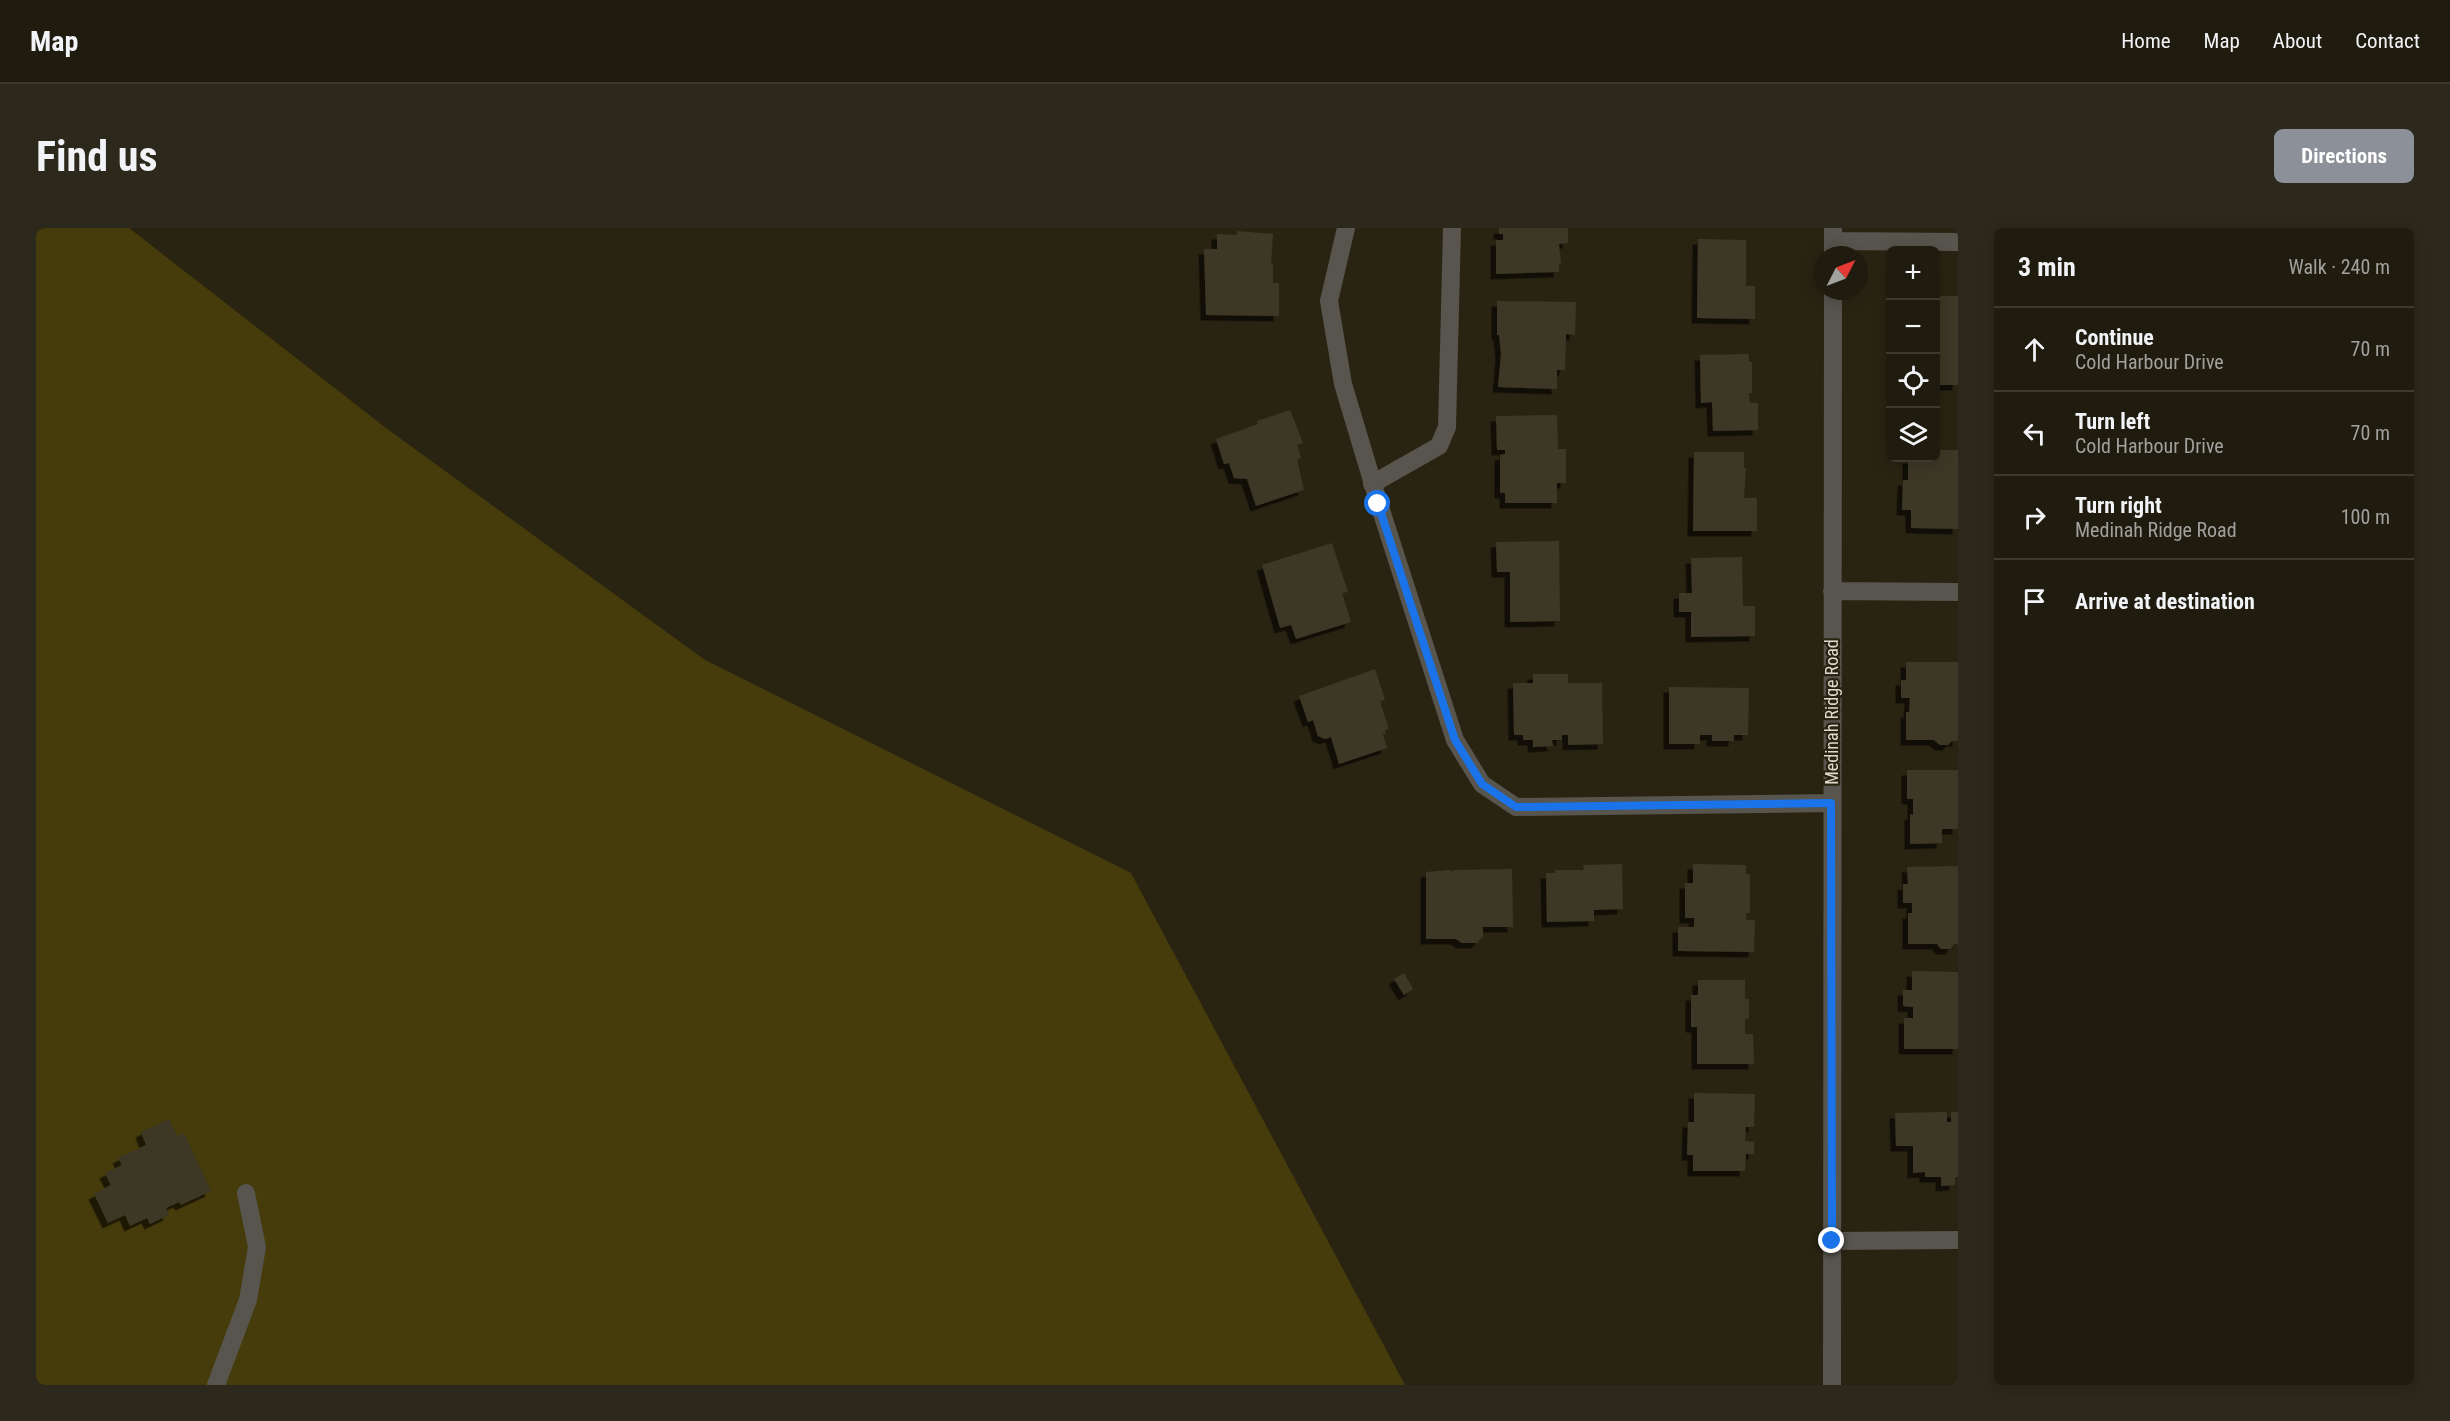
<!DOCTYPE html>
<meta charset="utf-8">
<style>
body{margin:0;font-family:"Roboto Condensed",sans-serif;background:#2c281c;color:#f1f3f6}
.controls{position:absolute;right:18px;top:18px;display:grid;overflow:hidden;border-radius:9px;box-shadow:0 3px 15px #0003}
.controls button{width:54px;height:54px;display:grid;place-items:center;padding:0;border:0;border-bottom:2px solid #3c392e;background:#1f1b0e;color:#f1f3f6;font:30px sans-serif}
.compass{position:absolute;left:1778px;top:18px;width:54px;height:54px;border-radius:50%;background:#1f1b0e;box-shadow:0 3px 15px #0003;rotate:48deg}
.stop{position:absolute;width:18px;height:18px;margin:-14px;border:4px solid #1a73e8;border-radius:50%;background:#fff}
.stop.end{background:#1a73e8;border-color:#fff;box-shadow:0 2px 6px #0008}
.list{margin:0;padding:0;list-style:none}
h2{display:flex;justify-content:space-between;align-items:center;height:78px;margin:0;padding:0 24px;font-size:26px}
h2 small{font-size:20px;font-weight:400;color:#a1a19e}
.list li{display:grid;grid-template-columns:39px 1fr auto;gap:18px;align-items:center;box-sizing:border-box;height:84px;padding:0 24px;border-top:2px solid #3c392e}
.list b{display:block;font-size:22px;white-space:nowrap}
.list p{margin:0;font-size:20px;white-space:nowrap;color:#a1a19e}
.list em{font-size:20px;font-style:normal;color:#a1a19e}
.icon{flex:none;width:33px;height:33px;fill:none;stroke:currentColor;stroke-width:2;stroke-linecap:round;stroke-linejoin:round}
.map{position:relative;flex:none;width:1922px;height:1157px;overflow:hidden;border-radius:9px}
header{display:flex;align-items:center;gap:36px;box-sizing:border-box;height:84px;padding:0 30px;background:#1f1b0e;border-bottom:2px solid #3c392e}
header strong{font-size:28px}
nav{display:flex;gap:33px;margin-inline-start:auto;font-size:21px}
.intro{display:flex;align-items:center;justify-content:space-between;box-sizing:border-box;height:144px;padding:0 36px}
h1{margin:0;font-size:42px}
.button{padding:15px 27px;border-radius:9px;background:#8c9099;color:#fff;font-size:21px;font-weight:700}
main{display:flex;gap:36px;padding:0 36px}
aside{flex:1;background:#1f1b0e;border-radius:9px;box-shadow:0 3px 15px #0003}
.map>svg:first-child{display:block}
</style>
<header>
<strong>Map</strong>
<nav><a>Home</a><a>Map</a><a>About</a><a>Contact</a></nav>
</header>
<div class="intro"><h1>Find us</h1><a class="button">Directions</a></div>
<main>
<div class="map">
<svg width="1922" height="1157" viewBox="0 0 1922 1157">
<defs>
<filter id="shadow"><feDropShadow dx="-5.5" dy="5.5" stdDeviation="0" flood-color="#0009"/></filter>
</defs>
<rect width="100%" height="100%" fill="#292412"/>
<!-- green -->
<path fill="#463b0b" d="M0,0H93L350,200L669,432L1095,645L1369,1157H0Z"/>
<!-- building -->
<path fill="#3c3825" filter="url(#shadow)" d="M1463,0H1532V15L1523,16L1525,37H1523V44L1460,46V12H1467V6H1463Z
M1201,3L1237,6L1235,36H1237V55H1243V88L1170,87L1168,21H1181V6L1201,7Z
M1662,11L1710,12V58H1719V91L1661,90Z
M1900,68H1922V157H1900Z
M1461,73L1540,74L1539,107L1530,106L1529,142H1521V161L1462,159L1465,126L1463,107H1461Z
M1713,126V134H1716V165H1713L1714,175H1722V202L1677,203L1676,174L1665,175L1664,127Z
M1254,182L1267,215L1261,217L1265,230L1261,231L1268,262L1220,278L1211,251L1198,250L1193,235L1188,236L1180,211L1222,196L1221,193Z
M1521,187L1522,221H1530V255H1521V275H1469V265H1464V227L1469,226V222H1461L1460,188Z
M1900,222H1922V301L1875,300V282H1866L1867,252H1872V230H1900Z
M1658,224H1708V240H1710L1708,270H1721V303H1657Z
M1523,313L1524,393L1474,394V344H1461L1460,314Z
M1296,315L1312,364L1306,365L1315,394L1260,411L1255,397L1244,400L1226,337Z
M1706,329L1707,378H1719V408L1655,409V384H1643V365H1656L1655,330Z
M1870,434H1922V513H1916L1912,517H1904L1898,512H1870V484H1873L1874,470H1865V452H1870Z
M1339,441L1349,472L1344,473L1353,501L1349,502L1350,506H1347L1351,520L1303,536L1295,509L1289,511L1282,508L1277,492L1272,494L1263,468Z
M1497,446H1532V455H1566L1567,516L1532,517V507H1526V512H1516L1517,518L1497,519V512H1487V507H1478L1477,455H1497Z
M1633,459L1713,460L1712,507H1698V513H1676V507H1664V516H1633Z
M1871,542H1922V601H1906V615L1874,616V586L1877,587V571H1871Z
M1586,636L1587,681L1558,682V693L1511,694L1510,645H1519V642H1548L1547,637Z
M1657,636L1710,637V646H1714V685H1710V692H1719L1718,724L1642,723V699H1658V690H1649V655H1657Z
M1922,638V716H1918L1915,721H1905L1901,716H1872V685H1876V675H1867V656H1872L1871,639Z
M1476,641L1477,699H1447V708L1441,715H1426L1420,711H1390V644L1413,642L1418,644V642Z
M1876,743L1922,744V821H1868V790H1877V779L1867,778V762H1876Z
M1368,745L1377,761L1368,767L1358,751Z
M1662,752H1709V771H1713V790L1709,791V806H1717L1718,836H1661V799H1655V767H1662Z
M1658,865L1719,866L1718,899H1710L1709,913L1718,914V926H1710L1709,943H1657V927H1651L1652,894H1658Z
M1911,884V894H1915V884H1922V949H1919V957L1905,958V949H1889V944L1877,945V918H1860L1859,885Z
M133,891L141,908L148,905L175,963L145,977L143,974L130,980L133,987L114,996L111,990L94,998L89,987L72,995L58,966L75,957L69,945L86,937L82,930L110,917L105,904Z"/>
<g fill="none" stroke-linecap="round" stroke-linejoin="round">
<!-- minor -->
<path stroke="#57554d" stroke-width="18" d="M1310,0L1293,73L1307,156L1343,276L1419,512L1446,556L1480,579L1795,575
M1797,0V27
M1797,13L1922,14
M1336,256L1403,218L1411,199L1416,0
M1796,363L1922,364
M1796,1013L1922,1012
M180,1157L212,1072L221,1019L210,965
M1796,1157L1797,63"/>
</g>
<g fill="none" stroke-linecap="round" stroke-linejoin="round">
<!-- route -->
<path stroke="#1a73e8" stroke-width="8" d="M1342,276L1419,512L1446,556L1480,579L1795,575L1796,1013"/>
</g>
<g text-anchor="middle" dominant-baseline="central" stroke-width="4.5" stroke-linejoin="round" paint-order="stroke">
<!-- street labels -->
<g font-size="18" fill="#dcd9ce" stroke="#292412">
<text transform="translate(1795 484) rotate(-90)">Medinah Ridge Road</text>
</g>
</g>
</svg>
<div class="controls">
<button>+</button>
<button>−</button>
<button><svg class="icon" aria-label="locate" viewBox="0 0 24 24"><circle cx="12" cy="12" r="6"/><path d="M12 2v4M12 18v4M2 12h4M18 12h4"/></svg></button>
<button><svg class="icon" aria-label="layers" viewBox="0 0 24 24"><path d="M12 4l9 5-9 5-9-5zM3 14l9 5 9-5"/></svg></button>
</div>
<svg class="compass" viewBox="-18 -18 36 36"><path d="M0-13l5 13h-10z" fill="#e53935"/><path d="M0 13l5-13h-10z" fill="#a1a19e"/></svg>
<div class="stop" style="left:1342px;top:276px"></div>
<div class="stop end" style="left:1796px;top:1013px"></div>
</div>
<aside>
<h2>3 min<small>Walk · 240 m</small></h2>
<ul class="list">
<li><svg class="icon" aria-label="ahead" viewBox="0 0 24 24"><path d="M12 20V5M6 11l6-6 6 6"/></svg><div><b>Continue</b><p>Cold Harbour Drive</p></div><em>70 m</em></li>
<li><svg class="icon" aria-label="left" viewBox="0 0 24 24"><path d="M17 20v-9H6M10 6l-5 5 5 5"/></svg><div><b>Turn left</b><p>Cold Harbour Drive</p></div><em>70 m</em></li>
<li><svg class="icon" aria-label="right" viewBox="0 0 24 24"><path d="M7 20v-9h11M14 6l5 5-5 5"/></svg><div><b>Turn right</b><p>Medinah Ridge Road</p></div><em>100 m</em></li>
<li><svg class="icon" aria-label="arrive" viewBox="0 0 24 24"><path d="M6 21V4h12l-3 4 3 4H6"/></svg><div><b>Arrive at destination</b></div></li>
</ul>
</aside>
</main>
